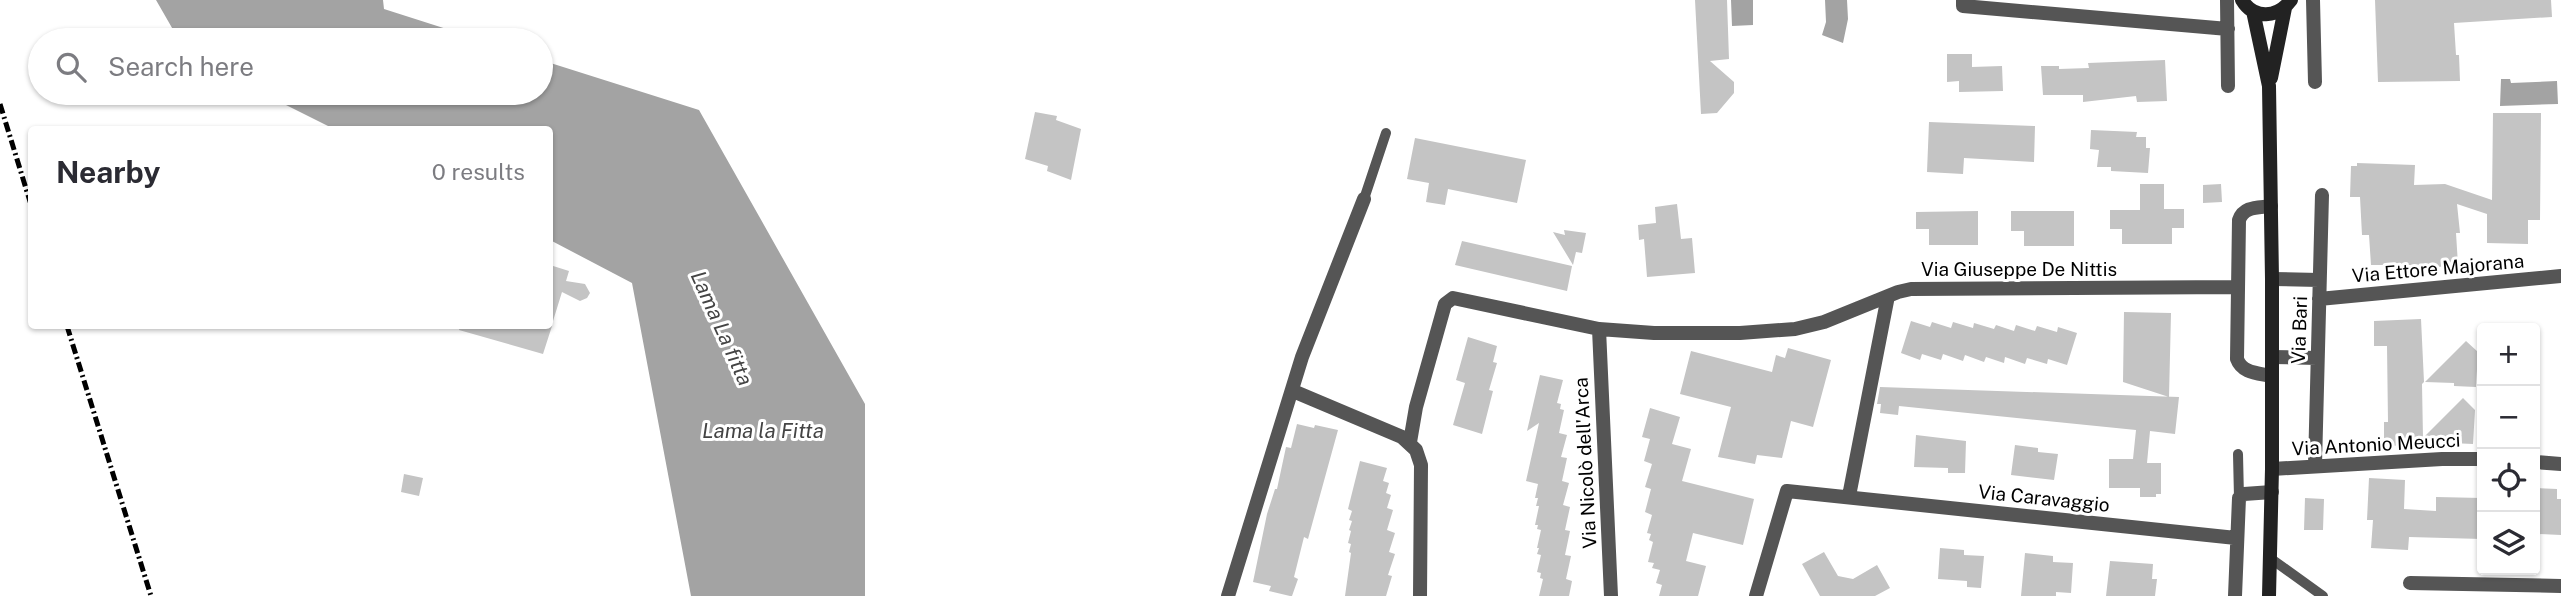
<!DOCTYPE html>
<meta charset="utf-8">
<style>
body{margin:0;font-family:"Public Sans",sans-serif;background:#f2f2f3;color:#2b2b33}
.controls{position:absolute;right:21px;bottom:21px;display:grid;overflow:hidden;border-radius:7px;box-shadow:0 2px 5px #0004}
.controls button{width:63px;height:63px;display:grid;place-items:center;padding:0;border:0;border-bottom:2px solid #e1e1e2;background:#fff;color:#2b2b33;font:35px sans-serif}
.list{margin:0;padding:0;list-style:none}
h2{display:flex;justify-content:space-between;align-items:center;height:91px;margin:0;padding:0 28px;font-size:30px}
h2 small{font-size:23px;font-weight:400;color:#7c7c81}
.icon{flex:none;width:38px;height:38px;fill:none;stroke:currentColor;stroke-width:2;stroke-linecap:round;stroke-linejoin:round}
.map{position:relative;flex:none;width:2561px;height:596px;overflow:hidden}
.search{position:absolute;background:#fff;box-shadow:0 2px 5px #0004;left:28px;top:28px;width:525px;height:77px;display:flex;align-items:center;gap:18px;box-sizing:border-box;padding:0 24px;border-radius:38px;color:#7c7c81;font-size:26px}
.panel{position:absolute;background:#fff;box-shadow:0 2px 5px #0004;left:28px;top:126px;width:525px;height:203px;border-radius:7px}
.map>svg:first-child{display:block}
</style>
<div class="map">
<svg width="2561" height="596" viewBox="0 0 2561 596">
<rect width="100%" height="100%" fill="#fff"/>
<!-- water -->
<path fill="#a3a3a3" d="M156,0H383L384,9L481,40H179Z
M1731,0H1753V25L1732,26Z
M1825,0H1847L1848,19L1843,43L1822,35L1826,22Z
M541,60L699,110L865,404V596H691L632,283L550,240V130L334,129L262,93H541Z
M2501,79H2510L2511,83L2557,81L2558,104L2500,106Z"/>
<!-- building -->
<path fill="#c4c4c4" d="M1695,0H1727L1729,59L1710,61L1734,82V93L1717,113L1701,114Z
M2375,0H2551L2552,17L2454,23L2456,55H2459L2460,81L2378,82Z
M1947,54H1972V67L2002,66L2003,91L1959,92V81L1947,82Z
M2165,60L2167,101L2137,102L2136,96L2083,102V95H2043L2041,66H2059V69L2089,68L2088,63Z
M1035,112L1057,116L1056,120L1081,129L1071,180L1047,171L1048,166L1025,159Z
M2493,113H2541L2540,220H2528V244L2487,243V214L2457,204L2460,233H2456L2458,265L2408,270L2394,269V265H2371L2369,235H2362L2360,197H2350L2351,166H2357V163L2415,165L2414,185L2445,184L2492,200Z
M1929,122L2035,126L2034,162L1964,158L1963,174L1927,172Z
M2091,130L2137,132L2136,137H2146V148H2150L2148,173L2111,171V167H2097L2099,150L2090,149Z
M1415,138L1526,160L1517,203L1448,189L1445,205L1426,202L1429,183L1407,179Z
M2140,184H2164V209H2184V228H2172V244H2122V229H2110V210H2140Z
M2221,184L2222,202L2203,203V185Z
M1677,204L1681,239L1692,238L1695,273L1647,277L1644,239L1639,240L1638,225L1656,223L1655,207Z
M1978,211V245H1929V229H1916V212Z
M2011,211H2074V246H2024V231H2011Z
M1564,230L1586,233L1582,253L1576,252L1573,265L1553,232L1565,235Z
M1462,241L1572,266L1567,291L1455,265Z
M550,265L569,271L566,281L585,284L590,293L587,298L580,301L562,292L553,321H550Z
M2124,312L2171,313L2169,397L2123,382Z
M2421,319L2424,382L2422,384L2423,438L2463,398L2475,410L2473,444L2451,443V440L2417,439V445L2384,446V422H2388L2387,346H2374V321Z
M1911,321L1930,327L1932,322L1951,328L1953,322L1973,328L1974,323L1994,329L1996,325L2014,331L2016,325L2035,331L2037,326L2057,332L2058,327L2077,333L2067,365L2048,359L2047,364L2027,358L2025,364L2005,357L2004,363L1986,357L1984,362L1965,355L1963,361L1943,354L1941,360L1922,354L1920,360L1901,353Z
M460,326H552L543,354L459,330Z
M1468,337L1497,346L1493,362L1497,363L1489,390L1493,391L1482,434L1453,425L1465,383L1456,380Z
M2466,341L2478,352L2476,387L2454,386V383L2425,382Z
M1788,348L1831,360L1813,427L1791,421L1782,458L1757,455L1755,464L1718,457L1731,407L1680,394L1691,351L1772,372L1776,355L1785,358Z
M1540,375L1563,380L1557,403L1561,404L1560,409L1564,410L1559,433L1567,435L1561,457L1567,458L1562,481L1569,483L1563,505L1570,507L1565,530L1570,531L1565,555L1571,556L1566,579L1572,581L1569,596H1539L1543,579L1540,578L1541,573L1537,572L1541,555L1537,554L1539,548H1537L1541,530L1537,529L1538,525H1535L1539,506H1536L1538,498H1535L1538,484L1526,481L1539,423L1527,431Z
M1880,387L2179,397L2175,434L2150,431L2147,463H2161V494H2156V497H2140V488H2109V459H2133L2136,430L1899,406L1898,415L1880,413L1881,404H1877Z
M1650,408L1680,417L1672,444L1691,449L1682,481L1754,499L1743,545L1693,533L1686,561L1706,566L1698,596H1659L1662,585L1656,583L1660,570L1652,568L1654,563L1648,562L1653,542L1649,540L1651,534L1647,533L1652,515L1645,512L1651,489L1645,487L1652,464L1644,461L1650,439L1642,437Z
M1297,424L1314,428L1315,425L1338,430L1308,539L1304,537L1294,577L1298,579L1292,596H1290L1269,591L1271,586L1253,582L1267,514L1275,489H1277L1286,447L1291,448Z
M1916,435L1966,441L1965,473H1948V468L1914,467Z
M2015,445L2038,448V452L2058,454L2054,480L2011,475Z
M1360,461L1387,468L1383,481L1389,483L1386,493L1391,495L1387,508L1393,510L1387,530L1395,533L1389,552L1395,554L1388,575L1392,576L1386,596H1345L1351,553L1349,552L1351,544L1348,543L1351,531L1349,530L1352,521L1349,520L1352,511L1348,509Z
M404,474L423,478L419,496L401,492Z
M2369,478L2405,480L2404,509L2436,511V497L2482,498V539L2409,537L2408,550L2371,548L2373,520H2367Z
M2535,488L2557,489V499H2561V535L2539,534L2540,525H2535Z
M2305,498L2324,499L2323,530H2304Z
M1940,548L1964,550V555L1984,556L1981,588L1967,587V581L1938,579Z
M1824,552L1838,576L1853,579L1877,565L1890,588L1875,596H1820L1802,564Z
M2025,553L2053,556V562L2073,563L2071,593L2056,592V596H2021Z
M2110,561L2153,564L2152,579H2157L2155,596H2106Z"/>
<g fill="none" stroke-linecap="round" stroke-linejoin="round">
<!-- lane -->
<path stroke="#555" stroke-width="10" d="M1364,199L1386,133
M2238,454L2239,498
M2270,558L2323,596"/>
<!-- street -->
<path stroke="#555" stroke-width="14" d="M1963,0V6L2228,29
M2227,0L2228,86
M2313,0L2315,82
M2272,279L2319,280
M2319,299L2561,276
M1599,329L1611,596
M2272,357L2317,358
M2271,376C2257,373 2242,373 2237,359L2239,220C2244,206 2258,208 2271,206
M1293,391L1402,437L1416,450L1421,465L1420,596
M1410,442L1416,407L1445,304L1453,298L1599,329L1654,333H1740L1795,329L1824,322L1898,292L1911,289L2238,287
M2535,462L2561,464
M2315,465L2322,195
M2272,469L2442,459H2482
M1849,496L1888,296
M2410,583L2561,586
M1228,596L1302,357L1364,199
M1756,596L1787,491L2236,538
M2235,596L2239,498L2244,494L2272,492"/>
<!-- secondary -->
<path stroke="#222" stroke-width="14" d="M2242,0C2254,20 2278,18 2291,0
M2253,11L2269,86L2272,279V469L2269,596
M2271,78L2285,8"/>
<!-- rail -->
<path stroke="#000" stroke-width="5" stroke-dasharray="10 3.5 2 3.5" stroke-linecap="butt" d="M0,104L32,208
M67,326L151,596"/>
</g>
<g text-anchor="middle" dominant-baseline="central" stroke-width="6" stroke-linejoin="round" paint-order="stroke">
<!-- street labels -->
<g font-size="19" fill="#000" stroke="#fff">
<text transform="translate(2438 268) rotate(-5)">Via Ettore Majorana</text>
<text x="2019" y="269">Via Giuseppe De Nittis</text>
<text transform="translate(2299 330) rotate(-88)">Via Bari</text>
<text transform="translate(2376 444) rotate(-3)">Via Antonio Meucci</text>
<text transform="translate(1585 463) rotate(-93)">Via Nicolò dell'Arca</text>
<text transform="translate(2044 498) rotate(6)">Via Caravaggio</text>
</g>
<!-- water labels -->
<g font-size="21" font-style="italic" fill="#444" stroke="#fff">
<text transform="translate(722 328) rotate(66)">Lama La fitta</text>
<text x="763" y="430">Lama la Fitta</text>
</g>
</g>
</svg>
<div class="controls">
<button>+</button>
<button>−</button>
<button><svg class="icon" aria-label="locate" viewBox="0 0 24 24"><circle cx="12" cy="12" r="6"/><path d="M12 2v4M12 18v4M2 12h4M18 12h4"/></svg></button>
<button><svg class="icon" aria-label="layers" viewBox="0 0 24 24"><path d="M12 4l9 5-9 5-9-5zM3 14l9 5 9-5"/></svg></button>
</div>
<div class="search"><svg class="icon" aria-label="search" viewBox="0 0 24 24"><circle cx="10" cy="10" r="6"/><path d="M15 15l6 6"/></svg>Search here</div>
<section class="panel">
<h2>Nearby<small>0 results</small></h2>
<ul class="list">
</ul>
</section>
</div>
